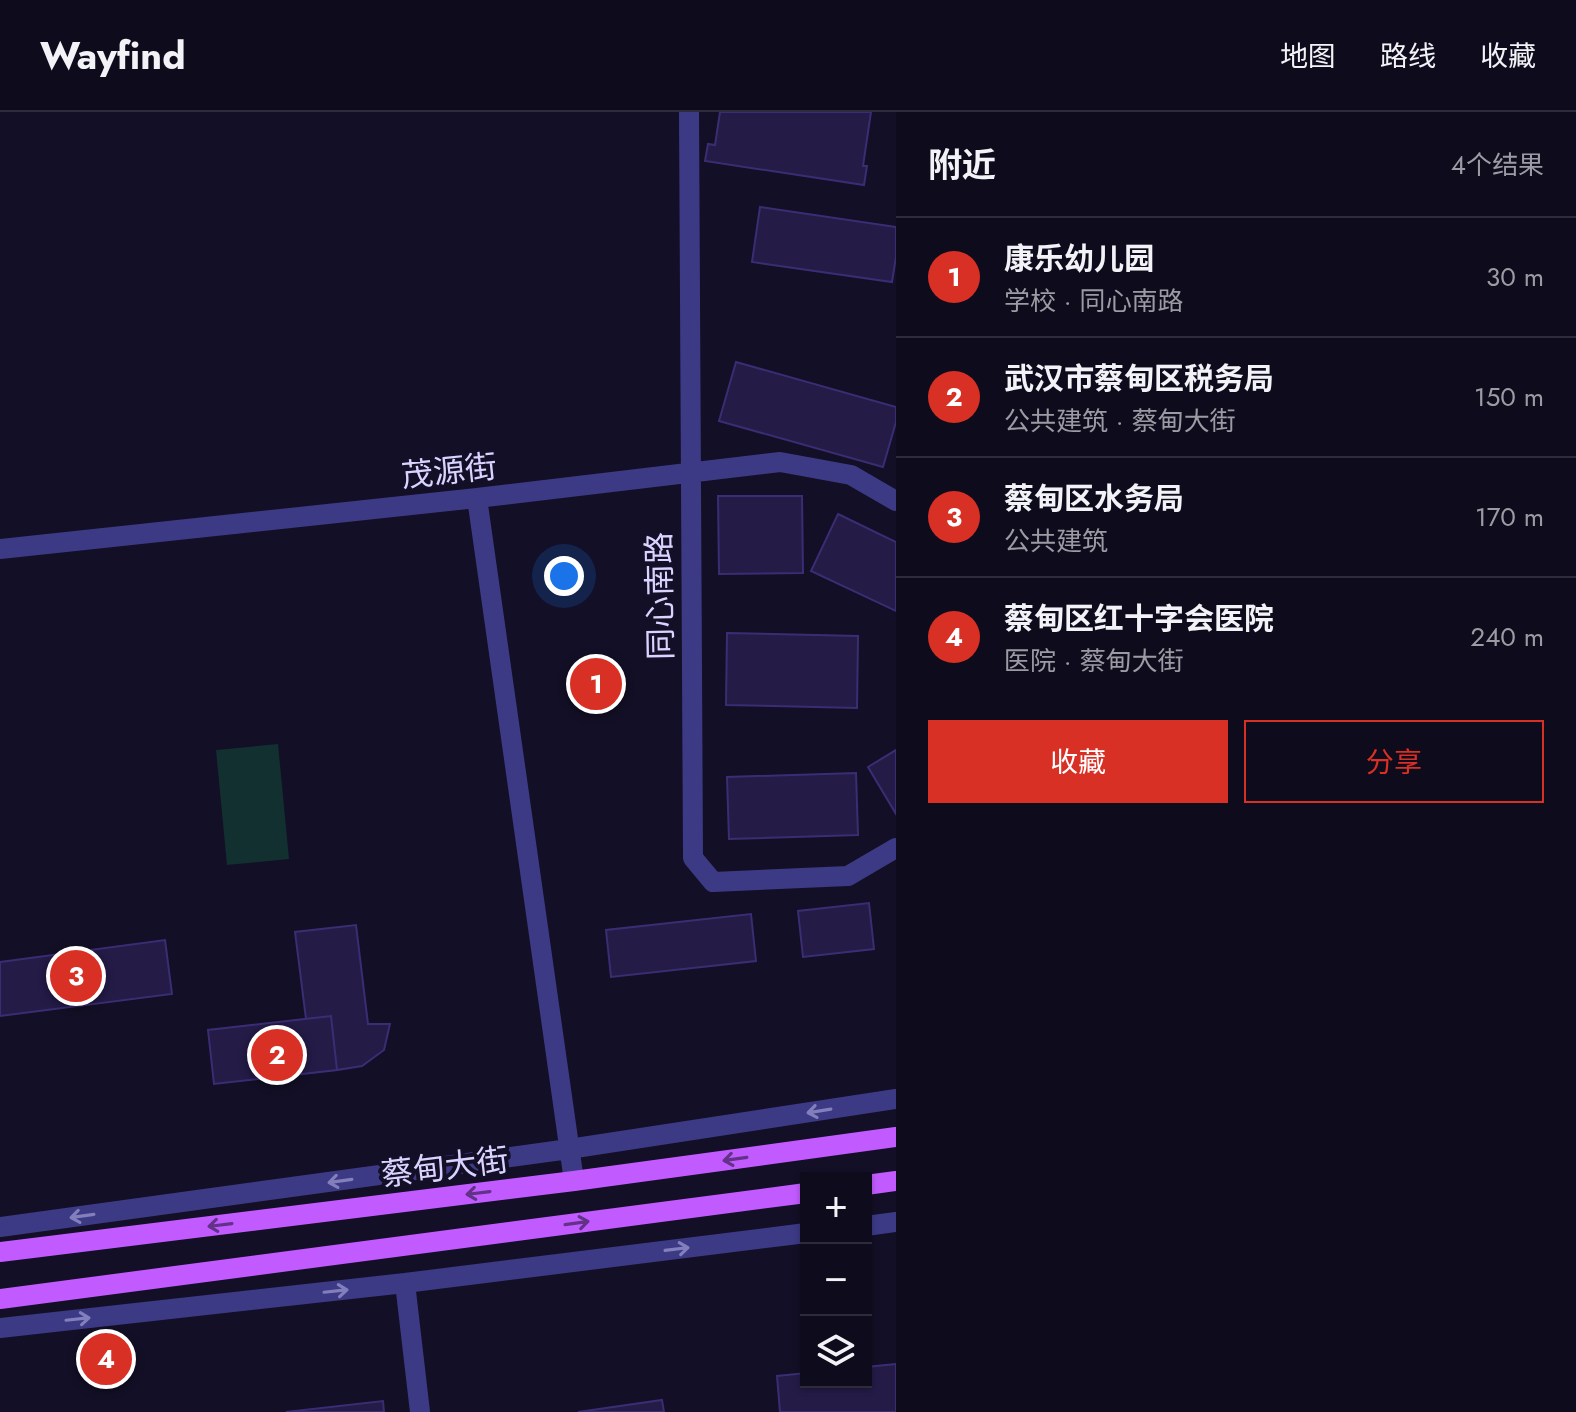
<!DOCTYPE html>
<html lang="zh">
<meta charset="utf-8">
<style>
body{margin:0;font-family:Jost,"Noto Sans SC",sans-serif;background:#171425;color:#f1f3f6}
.controls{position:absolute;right:24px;bottom:24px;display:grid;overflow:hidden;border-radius:0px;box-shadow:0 2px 6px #0004}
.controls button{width:72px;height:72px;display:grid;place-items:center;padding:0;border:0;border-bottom:2px solid #2e2b3b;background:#0e0b1c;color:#f1f3f6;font:40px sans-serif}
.you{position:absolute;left:564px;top:464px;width:28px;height:28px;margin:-20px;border:6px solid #fff;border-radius:50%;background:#1a73e8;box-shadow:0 0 0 12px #1a73e833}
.badge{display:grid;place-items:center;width:52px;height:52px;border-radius:50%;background:#d93025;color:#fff;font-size:26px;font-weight:700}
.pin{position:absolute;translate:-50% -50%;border:4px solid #fff;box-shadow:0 2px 8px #0006}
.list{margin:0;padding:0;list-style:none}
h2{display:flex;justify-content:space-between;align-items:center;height:104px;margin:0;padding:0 32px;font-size:34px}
h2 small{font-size:26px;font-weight:400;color:#9b9ba3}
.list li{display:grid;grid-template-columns:52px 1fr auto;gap:24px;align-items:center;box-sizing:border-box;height:120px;padding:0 32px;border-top:2px solid #2e2b3b}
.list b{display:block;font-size:30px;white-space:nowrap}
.list p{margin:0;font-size:26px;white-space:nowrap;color:#9b9ba3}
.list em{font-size:26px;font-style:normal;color:#9b9ba3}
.actions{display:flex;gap:16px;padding:24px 32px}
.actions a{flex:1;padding:18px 0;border:2px solid #d93025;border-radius:0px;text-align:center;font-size:28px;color:#d93025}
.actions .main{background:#d93025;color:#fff}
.icon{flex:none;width:44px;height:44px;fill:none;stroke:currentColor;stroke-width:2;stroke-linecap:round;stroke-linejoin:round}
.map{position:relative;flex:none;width:896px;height:1300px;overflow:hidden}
header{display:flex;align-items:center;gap:48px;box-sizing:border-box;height:112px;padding:0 40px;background:#0e0b1c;border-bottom:2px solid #2e2b3b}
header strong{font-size:38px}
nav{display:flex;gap:44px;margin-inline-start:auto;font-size:28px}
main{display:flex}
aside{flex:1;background:#0e0b1c}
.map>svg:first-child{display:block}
</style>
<header>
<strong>Wayfind</strong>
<nav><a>地图</a><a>路线</a><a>收藏</a></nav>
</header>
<main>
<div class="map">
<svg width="896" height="1300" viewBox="0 0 896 1300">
<rect width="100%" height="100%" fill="#130f26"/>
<!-- green -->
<path fill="#12302f" d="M278,632L289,747L227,753L216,638Z"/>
<!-- building -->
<path fill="#241b47" stroke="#3b2d73" stroke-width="2" d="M720,0H871L863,54H867L864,73L705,49L708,32L715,33Z
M760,95L896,115V145L892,170L752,150Z
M736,250L896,295V310L883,355L719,309Z
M718,384H802L803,461L719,462Z
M838,402L896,430V499L811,459Z
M727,521L858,524L857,596L726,593Z
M896,638V702L868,655Z
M856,661L858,723L729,727L727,665Z
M869,791L874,837L803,845L798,799Z
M751,802L756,849L611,865L606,818Z
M356,813L368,912H390L384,938L362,954L337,958L331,904L306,907L295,820Z
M165,828L172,882L0,904V850Z
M331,904L337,958L214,972L208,918Z
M896,1252V1300H780L777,1264L806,1261V1270H866V1255Z
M662,1288L664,1300H578Z
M383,1289L384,1300H286Z"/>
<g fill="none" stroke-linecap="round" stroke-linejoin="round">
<!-- minor -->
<path stroke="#3d3a85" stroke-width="20" d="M689,0L693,746L713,770L848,764L896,736
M477,386L574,1069
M0,437L477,386L780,350L851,363L896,389
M866,1114L896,1110
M0,1115L569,1037L896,987
M405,1171L420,1300
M0,1216L405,1171L806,1121"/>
<!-- major -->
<path stroke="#c25bff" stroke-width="20" d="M866,1073L896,1069
M0,1140L574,1069L896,1025
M0,1187L806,1081"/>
</g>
<!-- one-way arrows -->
<defs><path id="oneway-shaft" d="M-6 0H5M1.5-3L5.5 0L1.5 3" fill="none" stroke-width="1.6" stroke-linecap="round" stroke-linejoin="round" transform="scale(2)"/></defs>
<g stroke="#837fbc">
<use href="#oneway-shaft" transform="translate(819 999) rotate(171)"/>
<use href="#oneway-shaft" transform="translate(340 1069) rotate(172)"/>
<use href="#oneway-shaft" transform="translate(82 1104) rotate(172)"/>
<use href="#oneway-shaft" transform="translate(677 1137) rotate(-7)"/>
<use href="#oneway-shaft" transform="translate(336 1179) rotate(-6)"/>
<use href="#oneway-shaft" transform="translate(78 1207) rotate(-6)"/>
</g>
<g stroke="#623188">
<use href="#oneway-shaft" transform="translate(735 1047) rotate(172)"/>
<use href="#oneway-shaft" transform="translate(478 1081) rotate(173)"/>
<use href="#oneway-shaft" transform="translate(577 1111) rotate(-8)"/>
<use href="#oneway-shaft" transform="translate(220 1113) rotate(173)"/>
</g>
<g text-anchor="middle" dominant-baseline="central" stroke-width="8" stroke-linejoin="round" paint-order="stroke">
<!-- street labels -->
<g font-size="32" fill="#d9d4ff" stroke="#130f26">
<text transform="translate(449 359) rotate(-6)">茂源街</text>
<text transform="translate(660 484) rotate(-91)">同心南路</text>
<text transform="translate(445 1055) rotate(-7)">蔡甸大街</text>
</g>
</g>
</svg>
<div class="controls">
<button>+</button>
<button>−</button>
<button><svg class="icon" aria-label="layers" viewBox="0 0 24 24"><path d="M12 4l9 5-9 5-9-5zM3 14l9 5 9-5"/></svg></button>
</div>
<div class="you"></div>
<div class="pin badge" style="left:596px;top:572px">1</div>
<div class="pin badge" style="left:277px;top:943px">2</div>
<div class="pin badge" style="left:76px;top:864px">3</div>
<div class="pin badge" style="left:106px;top:1247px">4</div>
</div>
<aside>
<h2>附近<small>4个结果</small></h2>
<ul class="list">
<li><span class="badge">1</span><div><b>康乐幼儿园</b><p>学校 · 同心南路</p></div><em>30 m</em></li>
<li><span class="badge">2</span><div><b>武汉市蔡甸区税务局</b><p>公共建筑 · 蔡甸大街</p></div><em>150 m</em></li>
<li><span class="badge">3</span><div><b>蔡甸区水务局</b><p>公共建筑</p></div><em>170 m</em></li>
<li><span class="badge">4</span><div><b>蔡甸区红十字会医院</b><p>医院 · 蔡甸大街</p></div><em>240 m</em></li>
</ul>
<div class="actions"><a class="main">收藏</a><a>分享</a></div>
</aside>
</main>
